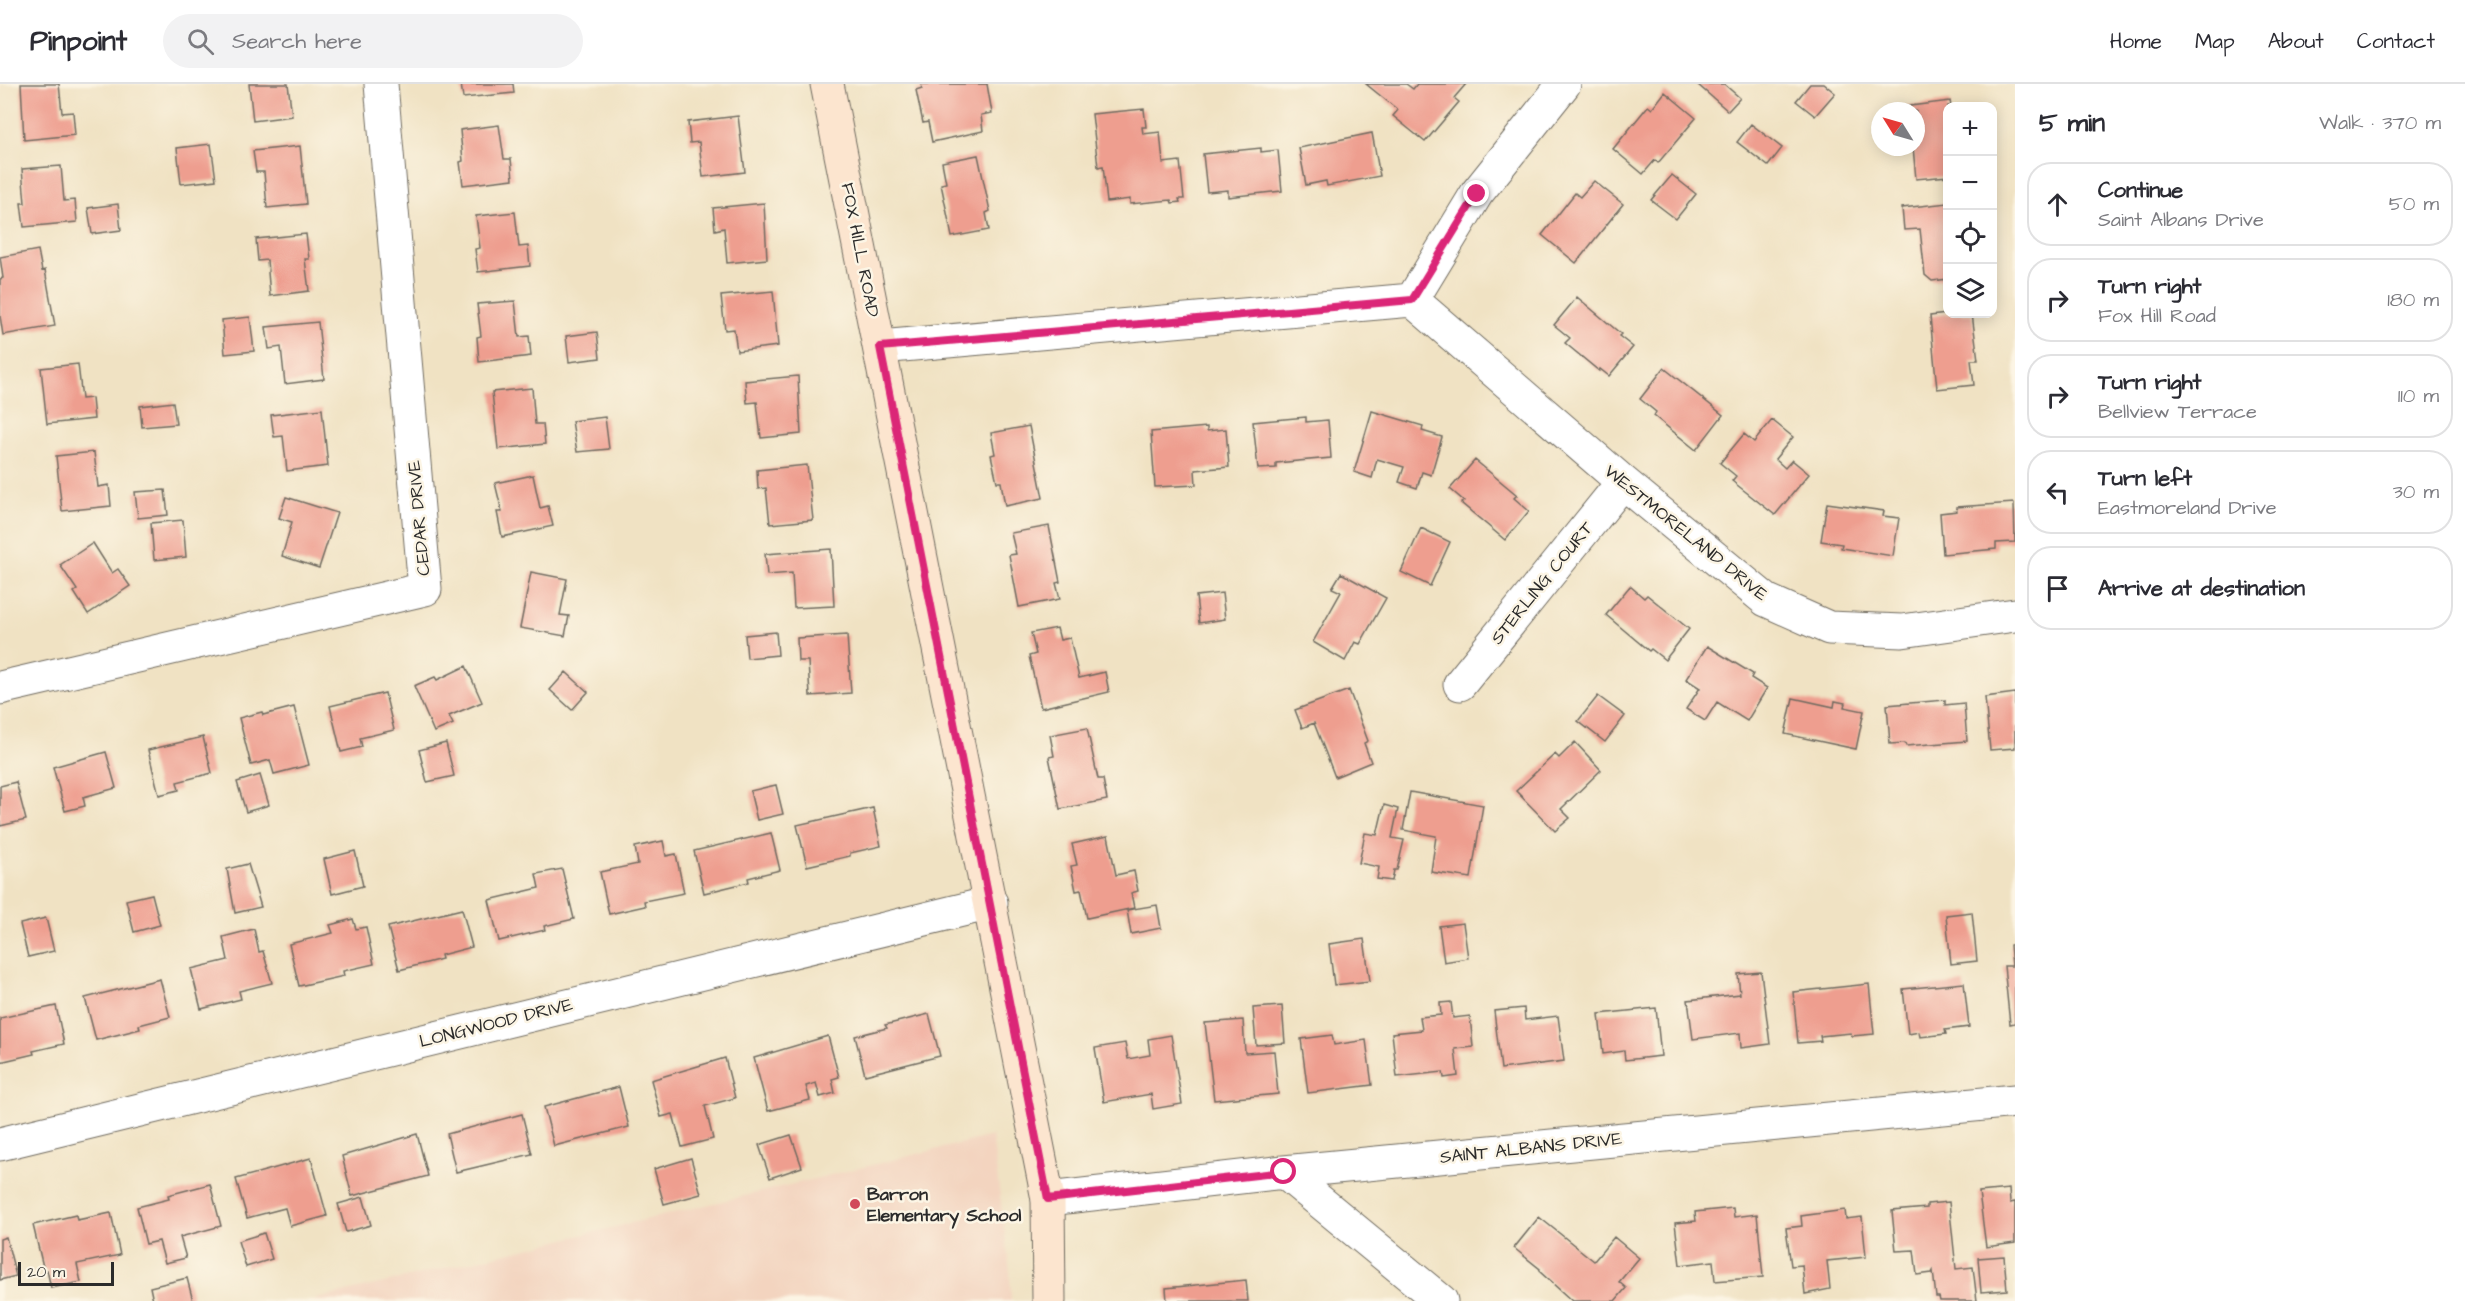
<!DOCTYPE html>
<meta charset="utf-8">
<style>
body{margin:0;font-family:"Architects Daughter",sans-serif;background:#f2f2f3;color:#2b2b33}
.controls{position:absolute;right:18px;top:18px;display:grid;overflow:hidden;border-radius:12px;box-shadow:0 3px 15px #0003}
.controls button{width:54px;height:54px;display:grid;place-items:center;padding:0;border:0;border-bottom:2px solid #e1e1e2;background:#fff;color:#2b2b33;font:30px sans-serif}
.compass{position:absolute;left:1871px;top:18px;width:54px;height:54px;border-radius:50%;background:#fff;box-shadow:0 3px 15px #0003;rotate:307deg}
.scale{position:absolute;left:18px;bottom:15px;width:96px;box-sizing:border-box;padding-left:6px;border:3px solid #2b2b2b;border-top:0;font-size:16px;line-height:21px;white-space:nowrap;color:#2b2b2b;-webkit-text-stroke:4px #fcf5e5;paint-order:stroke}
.stop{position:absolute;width:18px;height:18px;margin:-14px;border:4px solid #db2777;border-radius:50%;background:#fff}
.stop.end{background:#db2777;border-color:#fff;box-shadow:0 2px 6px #0008}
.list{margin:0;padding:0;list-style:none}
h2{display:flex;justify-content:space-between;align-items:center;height:78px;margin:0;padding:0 24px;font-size:26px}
h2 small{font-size:20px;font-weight:400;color:#7c7c81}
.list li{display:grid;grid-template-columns:39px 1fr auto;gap:18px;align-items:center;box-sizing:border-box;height:84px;margin:0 12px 12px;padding:0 12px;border:2px solid #e1e1e2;border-radius:24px}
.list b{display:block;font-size:22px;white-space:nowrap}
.list p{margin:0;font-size:20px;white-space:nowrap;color:#7c7c81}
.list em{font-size:20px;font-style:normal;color:#7c7c81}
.icon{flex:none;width:33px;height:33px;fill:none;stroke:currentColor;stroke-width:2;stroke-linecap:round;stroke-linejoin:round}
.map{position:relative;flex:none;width:2015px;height:1217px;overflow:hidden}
header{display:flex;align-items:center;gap:36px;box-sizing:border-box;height:84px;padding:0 30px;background:#fff;border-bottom:2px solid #e1e1e2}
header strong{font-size:28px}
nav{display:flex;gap:33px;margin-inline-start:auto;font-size:21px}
.search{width:420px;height:54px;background:#f2f2f3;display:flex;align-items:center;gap:15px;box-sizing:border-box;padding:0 21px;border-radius:33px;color:#7c7c81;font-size:22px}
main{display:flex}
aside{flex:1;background:#fff}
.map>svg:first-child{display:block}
</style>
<header>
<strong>Pinpoint</strong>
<div class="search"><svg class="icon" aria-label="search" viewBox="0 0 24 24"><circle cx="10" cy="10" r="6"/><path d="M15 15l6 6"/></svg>Search here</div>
<nav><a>Home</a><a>Map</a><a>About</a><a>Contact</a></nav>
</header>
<main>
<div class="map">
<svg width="2015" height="1217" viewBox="0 0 2015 1217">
<rect width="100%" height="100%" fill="#fcf5e5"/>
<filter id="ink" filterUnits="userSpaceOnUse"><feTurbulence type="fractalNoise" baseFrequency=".0167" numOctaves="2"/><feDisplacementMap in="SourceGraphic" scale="12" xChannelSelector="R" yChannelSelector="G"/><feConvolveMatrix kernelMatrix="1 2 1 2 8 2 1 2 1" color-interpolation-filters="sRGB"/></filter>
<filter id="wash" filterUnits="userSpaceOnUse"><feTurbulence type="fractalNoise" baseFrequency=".008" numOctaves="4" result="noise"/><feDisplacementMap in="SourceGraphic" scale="24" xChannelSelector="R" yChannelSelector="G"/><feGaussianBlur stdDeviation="1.35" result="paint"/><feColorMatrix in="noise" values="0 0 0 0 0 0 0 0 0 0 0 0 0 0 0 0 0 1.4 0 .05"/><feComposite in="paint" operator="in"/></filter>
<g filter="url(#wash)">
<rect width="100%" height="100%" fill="#f0e2c3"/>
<!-- built -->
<path fill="#f3d4bf" d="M992,1052L1010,1189L1011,1217H309Z"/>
<g id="blocks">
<!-- building -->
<path fill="#ee9e8f" d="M21,0H59L62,29L73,28L75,51L24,56Z
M249,0H288L292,32L253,37Z
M461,0H513L514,9L463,14Z
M921,0H987L992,29L981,31L983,47L932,58L928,38L923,39L916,6L922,4Z
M1366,0H1406L1413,5L1417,0H1466L1454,14L1459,18L1425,58L1393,32L1398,26Z
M1697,0H1724L1740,14L1728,27Z
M1810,0H1824L1835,9L1815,32L1796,17Z
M1665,8L1696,34L1658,79L1655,76L1643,90L1613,65L1648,22L1652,25Z
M1950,17L1951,22H1948V92L1916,95L1913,63H1916V27H1902V23Z
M1144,25L1146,43H1142L1143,50L1160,48L1163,79L1180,77L1184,115H1179L1180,118L1172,119L1171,116L1130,120V115L1107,118L1103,82L1098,83L1092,30Z
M738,32L745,88L703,93L699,58L690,59L688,38Z
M1751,40L1782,64L1768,82L1737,58Z
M499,41L504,75H511L513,95L463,101L460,78L463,77L460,46Z
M1372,49L1380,92L1327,102L1326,97L1306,101L1299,64Z
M211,60L216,96L181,100L177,64Z
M300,62L306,120L267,124L264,88H256L253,67Z
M1261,64V68L1278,66L1282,107L1228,113V106L1207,108L1203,70Z
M978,71L990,127L986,129L989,146L952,153L941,100L946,99L942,78Z
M61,82L64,117L75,116L77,138L24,143L21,119H25L22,85Z
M1672,91L1696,110L1676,135L1651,116Z
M1594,97L1623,120L1576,179L1542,151L1575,109L1580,113Z
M764,119L767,175L727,179L724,144L715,146L713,124Z
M1948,119V195L1932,197L1925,191L1920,145L1904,146L1902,124Z
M118,120L121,146L92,150L88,124Z
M515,128L519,163L528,162L530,182L478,188L475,165L480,164L476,132Z
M306,150L309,175H305L309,207L270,212L267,176L258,177L256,155Z
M38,166L42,187L45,186L55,242L3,251L0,232V195L3,194L0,173Z
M773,207L778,262L737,267L734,245L725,246L721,212Z
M1577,213L1621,250L1619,252L1633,263L1609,292L1600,285L1599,287L1565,259L1570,254L1554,241Z
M515,217L519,253L529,252L531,272L479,278L477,253L481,252L477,220Z
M1947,230H1972L1978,276H1971L1974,301L1937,305L1930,232Z
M250,233L254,267L225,270L222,236Z
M318,238L324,295L285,300L281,263L269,265L266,243Z
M597,248L600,274L569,278L566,252Z
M78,280L82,315L92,314L94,335L47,340L41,284Z
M1664,284L1723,331L1696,366L1654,332L1656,328L1640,315Z
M798,292L801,350L761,354L757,318L747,319L745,297Z
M532,304L535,340H543L545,360L498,365L492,308Z
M173,318L176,340L142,343L140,322Z
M322,325L328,382L287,387L283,352L274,353L271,331Z
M1372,327L1423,342L1422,347L1442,353L1431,391L1422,388L1417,404L1399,398L1404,383L1377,375L1372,394L1354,388Z
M605,333L609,365L577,368L572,337Z
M1306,333V338L1328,336L1331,374L1276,379V384L1258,385L1253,338Z
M1772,336L1793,353L1775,375L1785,384L1792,376L1809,390L1775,431L1732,397L1736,392L1720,379L1744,350L1754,358Z
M1029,342L1043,414L1005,422L1001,398H997L991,371L995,370L991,349Z
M1207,343V347L1226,345L1229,383L1195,386L1196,401L1155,403L1151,348Z
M94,368L98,403L109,401L111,422L62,427L56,372Z
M1475,376L1517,411L1514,414L1529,427L1505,456L1461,419L1464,417L1450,405Z
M807,381L813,436L770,440L766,404L758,405L757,386Z
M533,391L540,424L548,422L553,442L502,453L497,428H502L495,399Z
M165,406L168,431L138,434L135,408Z
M286,413L337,429L319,484L282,472L292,438L279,434Z
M1827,419L1884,427L1883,432L1899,434L1893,472L1841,464L1842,460L1821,457Z
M2014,419L2015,458L1996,459V465L1943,470L1940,429L1957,427L1956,423Z
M183,436L186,473L154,476L151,439Z
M1049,442L1060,498L1056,499L1060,515L1019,523L1009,471L1016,470L1011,449Z
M1421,444L1450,458L1430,502L1401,488Z
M93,459L112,489L118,485L130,502L88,530L74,508L77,506L60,481Z
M831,465L834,522L794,524L792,489L767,491L765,470Z
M531,488L567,495L560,531L569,532L565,552L520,544Z
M1341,489L1386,514L1360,560L1355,558L1345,577L1313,558L1341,508L1332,504Z
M1630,502L1644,514L1647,511L1689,545L1665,576L1651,565L1649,567L1606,531Z
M1222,509L1225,535L1199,539L1196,512Z
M1057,544L1060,556L1070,554L1079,594L1105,588L1109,608L1041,624L1029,572L1036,570L1031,549Z
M776,548L778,571L747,574L745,551Z
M847,551L851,609L810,612L808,577H798L797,554Z
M1707,562L1753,590L1751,594L1767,604L1747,637L1717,618L1705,637L1686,625L1700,604L1686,595Z
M466,582L482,618L449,632L453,640L434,648L414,602L435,593L437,596Z
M566,588L588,608L572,626L550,606Z
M1349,606L1368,657L1364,659L1371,678L1335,693L1314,639L1302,644L1295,626Z
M385,609L394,646L360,654L362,663L341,668L330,622Z
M2015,609V664L1990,666L1985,613Z
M1598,612L1625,632L1605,658L1578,637Z
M1793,614L1834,623L1835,617L1845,619L1844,623L1864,627L1856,665L1785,650Z
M1945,616V621L1964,619L1967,657L1906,662L1905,659L1890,660L1887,621Z
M294,623L309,681L274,690L270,676L251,681L239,634L262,628L263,631Z
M1087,644L1098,695H1103L1107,716L1060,725L1049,673L1054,672L1050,651Z
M203,653L212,689L177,698L179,706L159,711L148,666Z
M1575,658L1601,686L1561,725L1570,734L1555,747L1516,707L1555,670L1559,674Z
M446,659L454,692L427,698L419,666Z
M106,668L116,704L83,713L85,722L65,727L53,683Z
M260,691L269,721L246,728L237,698Z
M16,698L26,736L0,742V702Z
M776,701L783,730L757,736L750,707Z
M1410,708L1483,721L1471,794L1431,788L1436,752L1403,746Z
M1384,721L1398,725L1392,754L1404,756L1397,786H1394L1392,797L1377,795L1379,783L1359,779L1365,749L1377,751Z
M873,724L881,762L850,769V772L807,782L797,741Z
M771,749L780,786L748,794L749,798L704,809L694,767Z
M1108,752L1116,791L1134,787L1138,807L1131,809L1134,824L1087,834L1081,806L1076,807L1071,782L1077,781L1072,760Z
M663,757L666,772L676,770L684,809L644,817L645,822L609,830L600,788L638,780L635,763Z
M355,767L363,802L332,810L324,775Z
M248,780L261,823L235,829L227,785Z
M562,785L574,835L544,842L545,846L499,857L489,816L539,804L536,790Z
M152,810L160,841L134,848L126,816Z
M1157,821L1161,844L1131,850L1127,826Z
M462,825L472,863L441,871L442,875L399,886L388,843Z
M1972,828L1977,877L1951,880L1946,831Z
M46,834L54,867L28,873L20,840Z
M353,835L356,845L366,843L374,880L343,887L344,892L299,902L289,860L333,849L330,841Z
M1463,839L1468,874L1444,878L1439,842Z
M254,845L259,868L263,867L272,899L239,907L241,915L201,925L191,885L228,876L223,853Z
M1364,855L1370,897L1334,901L1329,860Z
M2015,860V939L2010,940L2004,882H2012L2010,861Z
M1761,888L1770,960L1741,964L1740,949L1693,955L1688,916L1740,910L1738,890Z
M160,895L170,933L139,941L140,945L96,956L85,914Z
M1964,899L1969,943L1945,946L1946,950L1920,953L1919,948L1908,950L1903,905Z
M1869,900L1874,950L1852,952L1851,949L1820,952L1821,957L1798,959L1793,908Z
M1451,918L1453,934L1470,932L1473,963L1455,965L1458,992L1444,994L1443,988L1397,993L1392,949L1422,946L1420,933L1441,931L1440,919Z
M56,922L64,960L33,967L34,970L0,978V934Z
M1282,922L1285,959L1256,961L1253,924Z
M1524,924L1525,936L1558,932L1564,977L1501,985L1494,927Z
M1656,924L1661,972L1625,976L1624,967L1603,970L1599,930Z
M929,930L940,972L865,991L855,952L887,944L885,941Z
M1243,936L1245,969L1274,967L1278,1010L1214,1016L1205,939Z
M1171,951L1182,1020L1153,1025L1151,1010L1104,1018L1095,964L1125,959L1128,975L1150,971L1148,955Z
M1332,951L1334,961L1366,956L1372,1001L1308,1009L1301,955Z
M828,952L839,993L832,995L835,1009L820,1013L816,999L806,1002L810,1016L768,1027L754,974Z
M725,974L735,1014L705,1022L713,1055L682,1063L673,1030L661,1033L651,996Z
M619,1003L629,1043L554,1062L544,1023Z
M522,1030L532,1070L456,1088L447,1050Z
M417,1050L428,1092L352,1112L342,1072Z
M791,1051L802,1083L770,1094L759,1061Z
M311,1074L327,1132L290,1142L285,1124L247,1134L236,1095Z
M691,1074L701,1110L664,1120L654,1085Z
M210,1100L221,1142L180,1153L186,1174L165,1179L159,1157L146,1160L137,1123L169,1115L168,1111Z
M2009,1105L2010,1119L2015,1118V1159L1986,1163L1979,1108Z
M363,1113L371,1141L346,1148L338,1120Z
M1949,1118L1956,1185L1973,1183L1977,1217H1940L1939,1213H1936L1933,1187L1932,1189L1917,1191L1914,1166L1896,1167L1892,1127L1927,1124V1120Z
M1733,1124L1734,1133L1757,1130L1763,1193L1715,1197L1713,1177L1680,1181L1675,1139L1696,1137L1695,1128Z
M1845,1126L1846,1135L1862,1133L1866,1173L1827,1177L1830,1205L1805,1210L1802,1181L1791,1182L1786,1144L1802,1142L1801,1132Z
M111,1129L120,1171L77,1180L81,1198L51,1204L47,1186L44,1187L33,1141L76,1131L77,1136Z
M1539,1133L1594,1177L1614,1153L1639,1174L1619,1198L1626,1204L1615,1217H1572L1539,1187L1540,1185L1514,1164Z
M264,1149L272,1175L246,1183L238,1157Z
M6,1153L16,1192L0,1196V1155Z
M2004,1172L2007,1206L1981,1208L1978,1174Z
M187,1194L193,1217H153L150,1203Z
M1246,1196L1248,1217H1167L1166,1204Z"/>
</g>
</g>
<g filter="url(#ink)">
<use href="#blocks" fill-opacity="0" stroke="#706b60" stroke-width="1.5"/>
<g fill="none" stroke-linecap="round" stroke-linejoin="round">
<!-- street casing -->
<g stroke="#706b60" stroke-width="35">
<path id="street" d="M1412,216L1623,398L1766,516L1829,544L1902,547L2015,531
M1412,216L1477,109L1564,0
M880,263L1412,216
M1460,600L1623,398
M0,604L425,505L381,0
M0,1060L991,819
M1284,1088L1441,1217
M1048,1115L1284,1088L2015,1017"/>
</g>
<!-- secondary casing -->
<g stroke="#706b60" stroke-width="35">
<path id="secondary" d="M827,0L1048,1115L1049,1217"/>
</g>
<!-- street -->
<use href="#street" stroke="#fff" stroke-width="33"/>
<!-- secondary -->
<use href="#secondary" stroke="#fce5cf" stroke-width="33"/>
</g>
</g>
<g fill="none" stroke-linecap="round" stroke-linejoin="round" filter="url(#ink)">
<!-- route -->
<path stroke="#db2777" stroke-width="8" d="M1284,1088L1048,1115L880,263L1412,216L1477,110"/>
</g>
<!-- markers -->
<circle fill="#d1495b" stroke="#fcf5e5" stroke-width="2" cx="855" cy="1120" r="6"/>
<g text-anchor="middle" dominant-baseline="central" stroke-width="5" stroke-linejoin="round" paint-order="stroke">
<!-- street labels -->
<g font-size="18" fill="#2b2b2b" stroke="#fcf5e5">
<text transform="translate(860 166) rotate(79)">FOX HILL ROAD</text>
<text transform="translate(419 434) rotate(-95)">CEDAR DRIVE</text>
<text transform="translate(1686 449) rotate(39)">WESTMORELAND DRIVE</text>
<text transform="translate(1542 499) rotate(-51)">STERLING COURT</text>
<text transform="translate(496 939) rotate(-14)">LONGWOOD DRIVE</text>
<text transform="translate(1531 1064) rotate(-6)">SAINT ALBANS DRIVE</text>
</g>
<!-- poi labels -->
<g font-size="18" font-weight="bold" fill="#2b2b2b" stroke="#fcf5e5" text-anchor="start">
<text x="867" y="1110">Barron<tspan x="867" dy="21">Elementary School</tspan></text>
</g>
</g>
</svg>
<div class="controls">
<button>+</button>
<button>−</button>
<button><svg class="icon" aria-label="locate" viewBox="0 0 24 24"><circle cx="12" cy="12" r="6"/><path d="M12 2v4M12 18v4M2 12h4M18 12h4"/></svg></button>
<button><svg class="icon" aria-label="layers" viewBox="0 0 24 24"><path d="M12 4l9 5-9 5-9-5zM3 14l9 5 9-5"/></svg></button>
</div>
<svg class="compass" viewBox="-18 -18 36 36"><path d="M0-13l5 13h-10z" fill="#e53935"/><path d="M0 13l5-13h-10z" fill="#7c7c81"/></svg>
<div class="scale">20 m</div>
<div class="stop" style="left:1284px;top:1088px"></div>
<div class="stop end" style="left:1477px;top:110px"></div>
</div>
<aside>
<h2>5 min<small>Walk · 370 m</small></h2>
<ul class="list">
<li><svg class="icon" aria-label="ahead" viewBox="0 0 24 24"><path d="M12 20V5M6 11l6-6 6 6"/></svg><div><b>Continue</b><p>Saint Albans Drive</p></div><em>50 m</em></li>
<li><svg class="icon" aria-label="right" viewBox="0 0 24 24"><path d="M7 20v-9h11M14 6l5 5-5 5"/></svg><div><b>Turn right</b><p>Fox Hill Road</p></div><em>180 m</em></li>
<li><svg class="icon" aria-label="right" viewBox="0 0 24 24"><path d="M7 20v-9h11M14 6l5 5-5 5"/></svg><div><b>Turn right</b><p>Bellview Terrace</p></div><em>110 m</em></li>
<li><svg class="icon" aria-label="left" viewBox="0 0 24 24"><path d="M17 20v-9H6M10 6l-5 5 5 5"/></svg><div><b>Turn left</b><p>Eastmoreland Drive</p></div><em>30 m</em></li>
<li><svg class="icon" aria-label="arrive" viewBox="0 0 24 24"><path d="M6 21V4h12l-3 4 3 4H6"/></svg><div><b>Arrive at destination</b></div></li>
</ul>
</aside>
</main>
